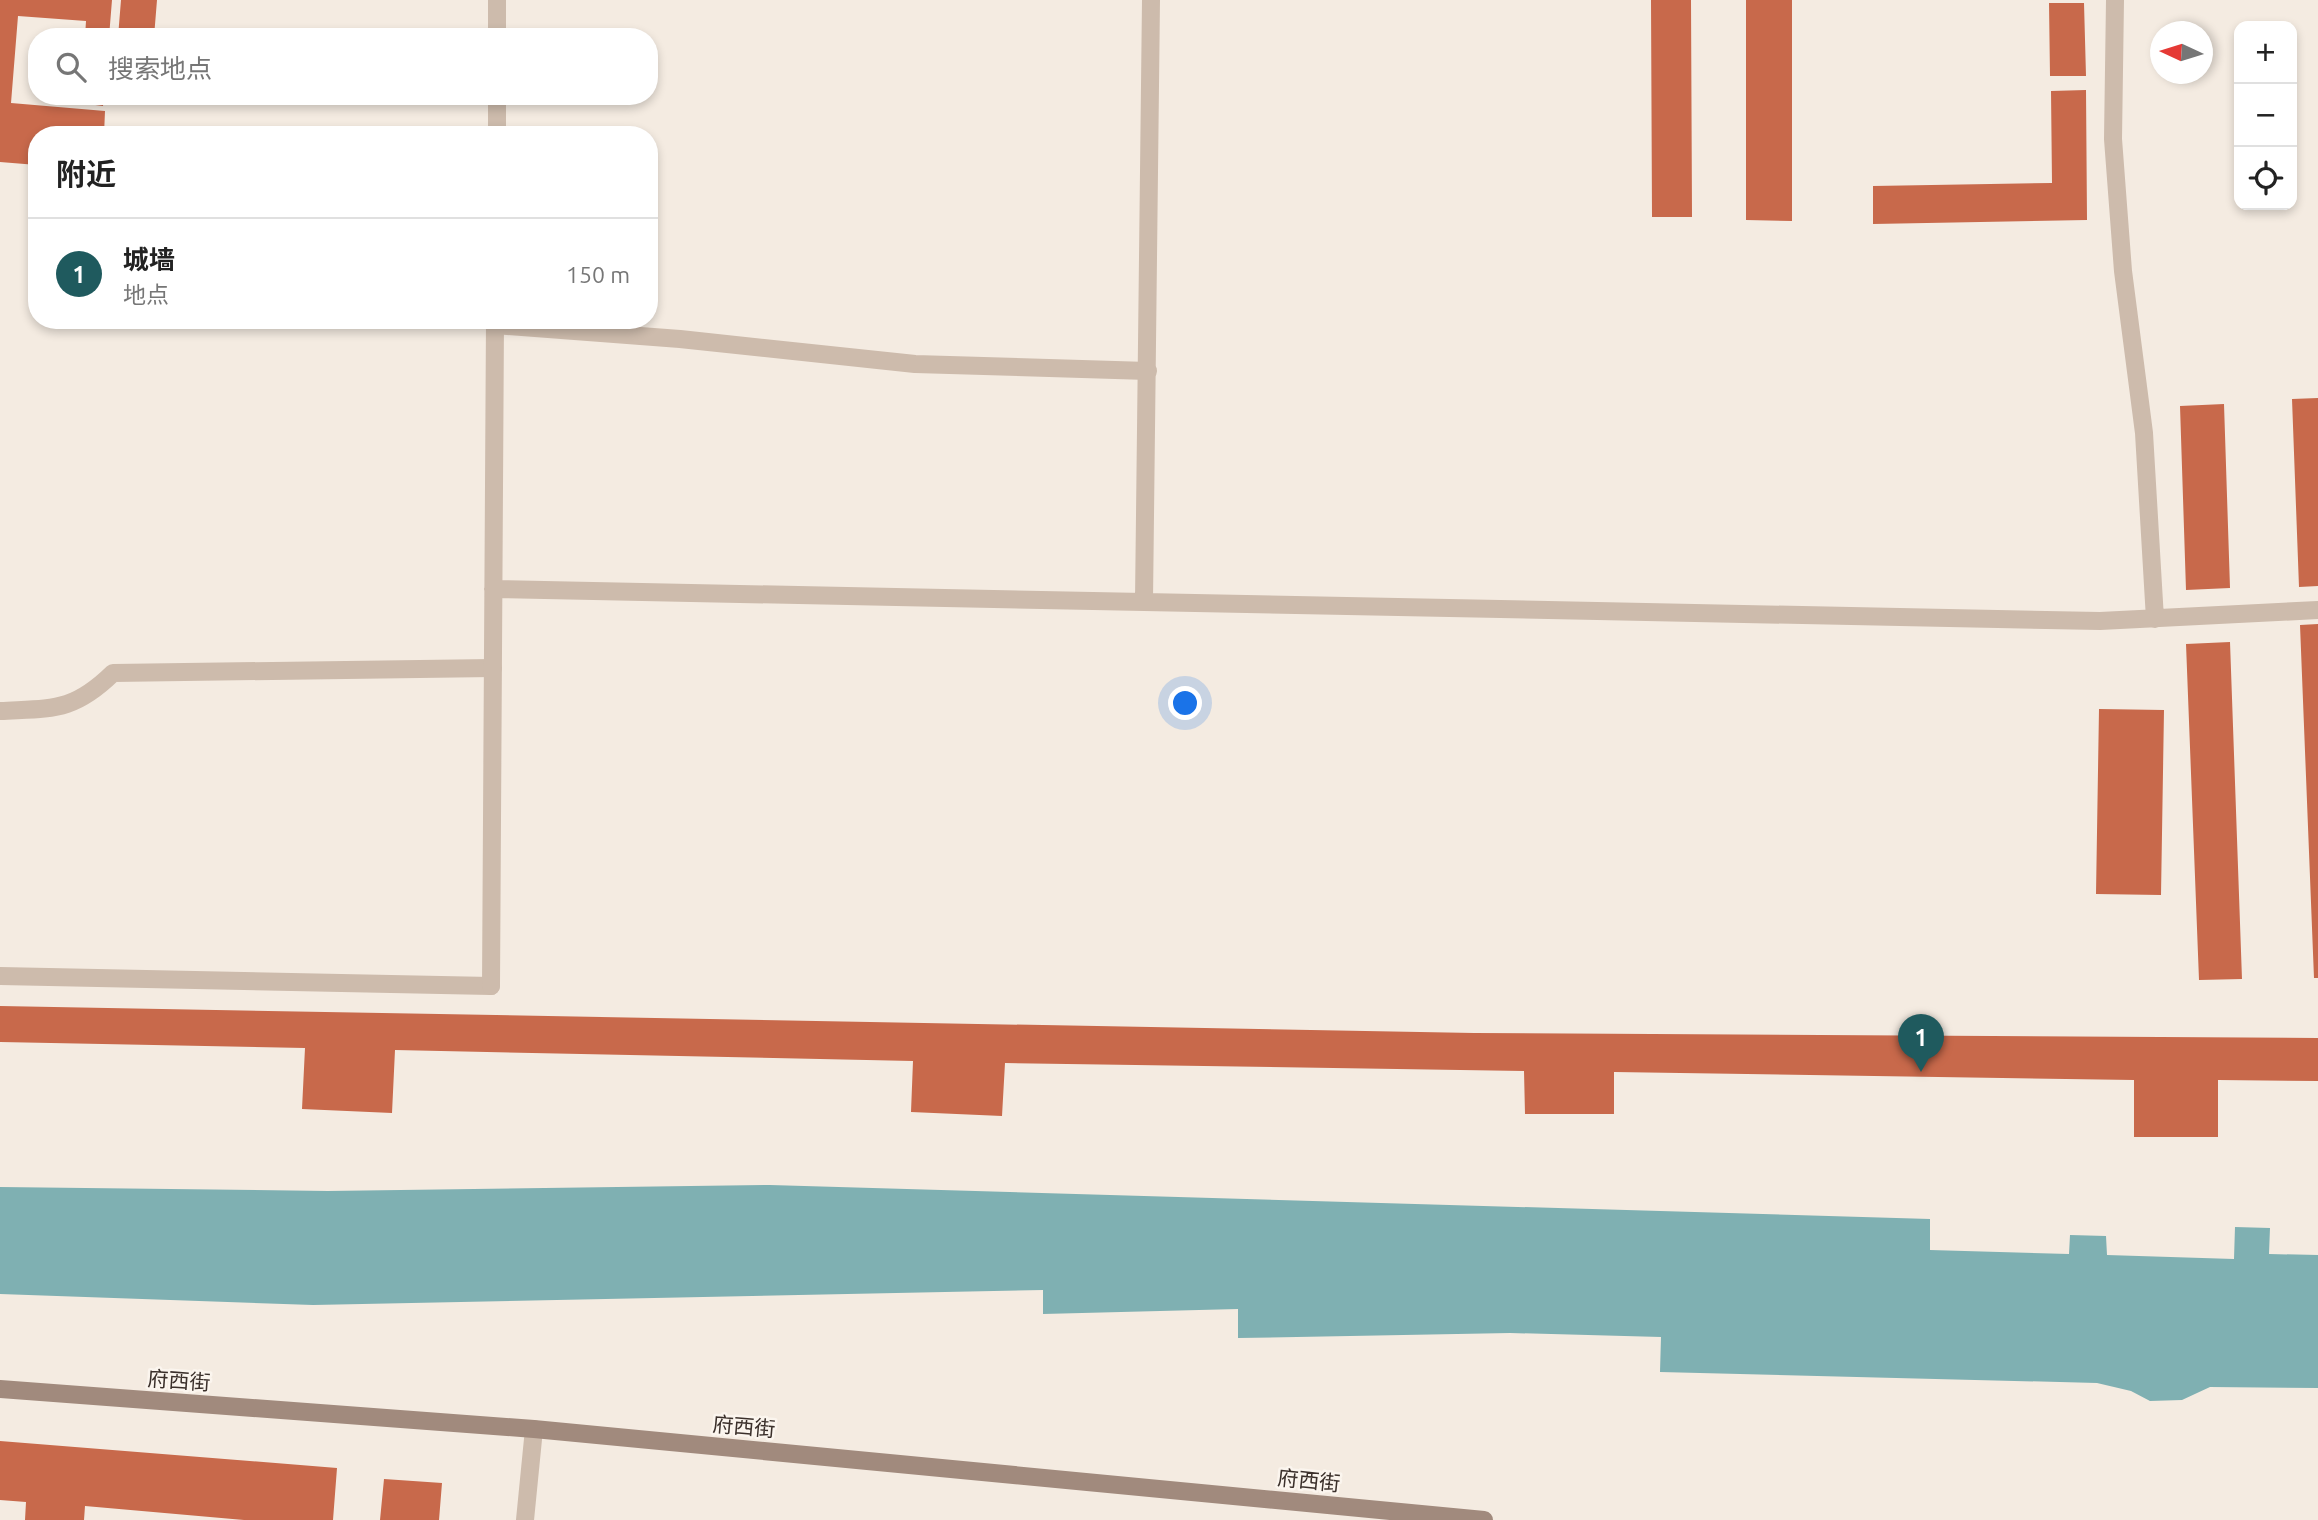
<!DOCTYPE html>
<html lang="zh">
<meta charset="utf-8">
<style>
body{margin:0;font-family:Ubuntu,"Noto Sans SC",sans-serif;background:#f2f2f2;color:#222}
.controls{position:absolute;right:21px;top:21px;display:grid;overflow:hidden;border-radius:14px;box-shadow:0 4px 10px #0003}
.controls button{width:63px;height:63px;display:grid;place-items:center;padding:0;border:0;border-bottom:2px solid #e0e0e0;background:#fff;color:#222;font:35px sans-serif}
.compass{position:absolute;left:2150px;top:21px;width:63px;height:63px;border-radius:50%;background:#fff;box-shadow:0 4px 10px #0003;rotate:274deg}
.you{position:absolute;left:1186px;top:704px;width:24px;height:24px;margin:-18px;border:5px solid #fff;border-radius:50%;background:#1a73e8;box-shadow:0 0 0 10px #1a73e833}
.badge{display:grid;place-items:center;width:46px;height:46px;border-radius:50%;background:#1f5a5e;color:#fff;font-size:23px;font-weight:700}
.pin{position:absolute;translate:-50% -58px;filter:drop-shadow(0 2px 4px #0008)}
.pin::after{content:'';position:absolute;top:37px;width:24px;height:21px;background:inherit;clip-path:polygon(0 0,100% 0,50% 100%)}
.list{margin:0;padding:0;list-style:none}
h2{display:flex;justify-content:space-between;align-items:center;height:91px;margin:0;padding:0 28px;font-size:30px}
h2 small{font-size:23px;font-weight:400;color:#767676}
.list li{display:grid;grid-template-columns:46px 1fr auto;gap:21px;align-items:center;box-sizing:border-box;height:112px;padding:0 28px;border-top:2px solid #e0e0e0}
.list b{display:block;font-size:26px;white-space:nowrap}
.list p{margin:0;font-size:23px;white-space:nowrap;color:#767676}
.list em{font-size:23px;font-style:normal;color:#767676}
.icon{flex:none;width:38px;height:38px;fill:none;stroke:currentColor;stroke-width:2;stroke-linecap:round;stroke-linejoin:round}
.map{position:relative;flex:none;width:2318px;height:1520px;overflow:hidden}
.search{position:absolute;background:#fff;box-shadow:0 4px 10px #0003;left:28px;top:28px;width:630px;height:77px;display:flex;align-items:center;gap:18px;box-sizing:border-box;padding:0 24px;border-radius:28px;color:#767676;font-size:26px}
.panel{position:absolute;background:#fff;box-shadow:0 4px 10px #0003;left:28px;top:126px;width:630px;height:203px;border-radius:28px}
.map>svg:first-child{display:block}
</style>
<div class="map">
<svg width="2318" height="1520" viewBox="0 0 2318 1520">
<rect width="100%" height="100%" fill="#f4ebe1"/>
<!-- water -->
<path fill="#7fb0b2" d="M770,1185L1930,1219V1250L2069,1254L2070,1235L2106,1236L2107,1255L2234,1259L2235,1227L2270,1228L2269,1254L2318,1255V1388L2210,1387L2182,1400L2150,1401L2131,1391L2097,1383L1660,1372L1661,1337L1510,1333L1238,1338V1309L1043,1314V1290L313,1305L0,1294V1187L328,1191Z"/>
<!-- building -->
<path fill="#c8694b" d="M0,0H112L109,37H85L86,21L18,16L11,103L105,111L104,135H37V165L0,162Z
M121,0H157L154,37H118Z
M1651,0H1691L1692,217H1652Z
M1746,0H1792V221L1746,220Z
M2049,3H2084L2086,76H2050Z
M2086,90L2087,220L1873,224V186L2052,183L2051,91Z
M80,96H104L103,106L80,103Z
M2318,398V586L2299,587L2292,399Z
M2224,404L2230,588L2186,590L2180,406Z
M2318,624V978H2314L2300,625Z
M2230,642L2242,979L2199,980L2186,644Z
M2099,709L2164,710L2161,895L2096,894Z
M0,1006L1474,1033L2318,1038V1081L2218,1080V1137H2134V1080L1614,1072V1114H1525L1524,1071L1005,1063L1002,1116L911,1112L913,1061L395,1050L392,1113L302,1109L305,1048L0,1042Z
M0,1441L337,1468L333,1520H244L85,1506L84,1520H25L26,1502L0,1500Z
M384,1479L442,1483L439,1520H380Z"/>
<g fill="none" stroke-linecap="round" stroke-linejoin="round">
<!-- lane -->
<path stroke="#cdbbac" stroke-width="18" d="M495,325L680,339L915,364L1148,371
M0,711C53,708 73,712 113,673L493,668
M0,976L491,986"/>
<!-- street -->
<path stroke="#cdbbac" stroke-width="18" d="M2115,0L2113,139L2123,271L2144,433L2155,619
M497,37V0
M497,135V96
M493,589L2100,621L2318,610
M1144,601L1151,0
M491,986L495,320
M525,1520L534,1429"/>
<!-- secondary -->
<path stroke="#a18a7d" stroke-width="18" d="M0,1389L534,1429L1484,1520"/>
</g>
<g text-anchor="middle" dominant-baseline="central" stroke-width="5" stroke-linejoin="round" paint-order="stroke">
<!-- street labels -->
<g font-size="21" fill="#3b302b" stroke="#fbf5ee">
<text transform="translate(179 1380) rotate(4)">府西街</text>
<text transform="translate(744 1426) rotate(5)">府西街</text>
<text transform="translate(1309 1480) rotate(6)">府西街</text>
</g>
</g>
</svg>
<div class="controls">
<button>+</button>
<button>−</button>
<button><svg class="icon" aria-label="locate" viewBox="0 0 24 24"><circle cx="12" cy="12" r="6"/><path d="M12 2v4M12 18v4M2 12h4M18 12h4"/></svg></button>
</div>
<svg class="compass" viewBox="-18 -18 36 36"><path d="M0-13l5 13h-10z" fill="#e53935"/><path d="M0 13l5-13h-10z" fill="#767676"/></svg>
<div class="you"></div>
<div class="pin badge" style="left:1921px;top:1072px">1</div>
<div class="search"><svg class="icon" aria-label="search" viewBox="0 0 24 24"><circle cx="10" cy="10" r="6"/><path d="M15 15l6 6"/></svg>搜索地点</div>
<section class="panel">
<h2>附近<small></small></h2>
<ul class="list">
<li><span class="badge">1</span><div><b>城墙</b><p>地点</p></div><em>150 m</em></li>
</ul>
</section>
</div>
